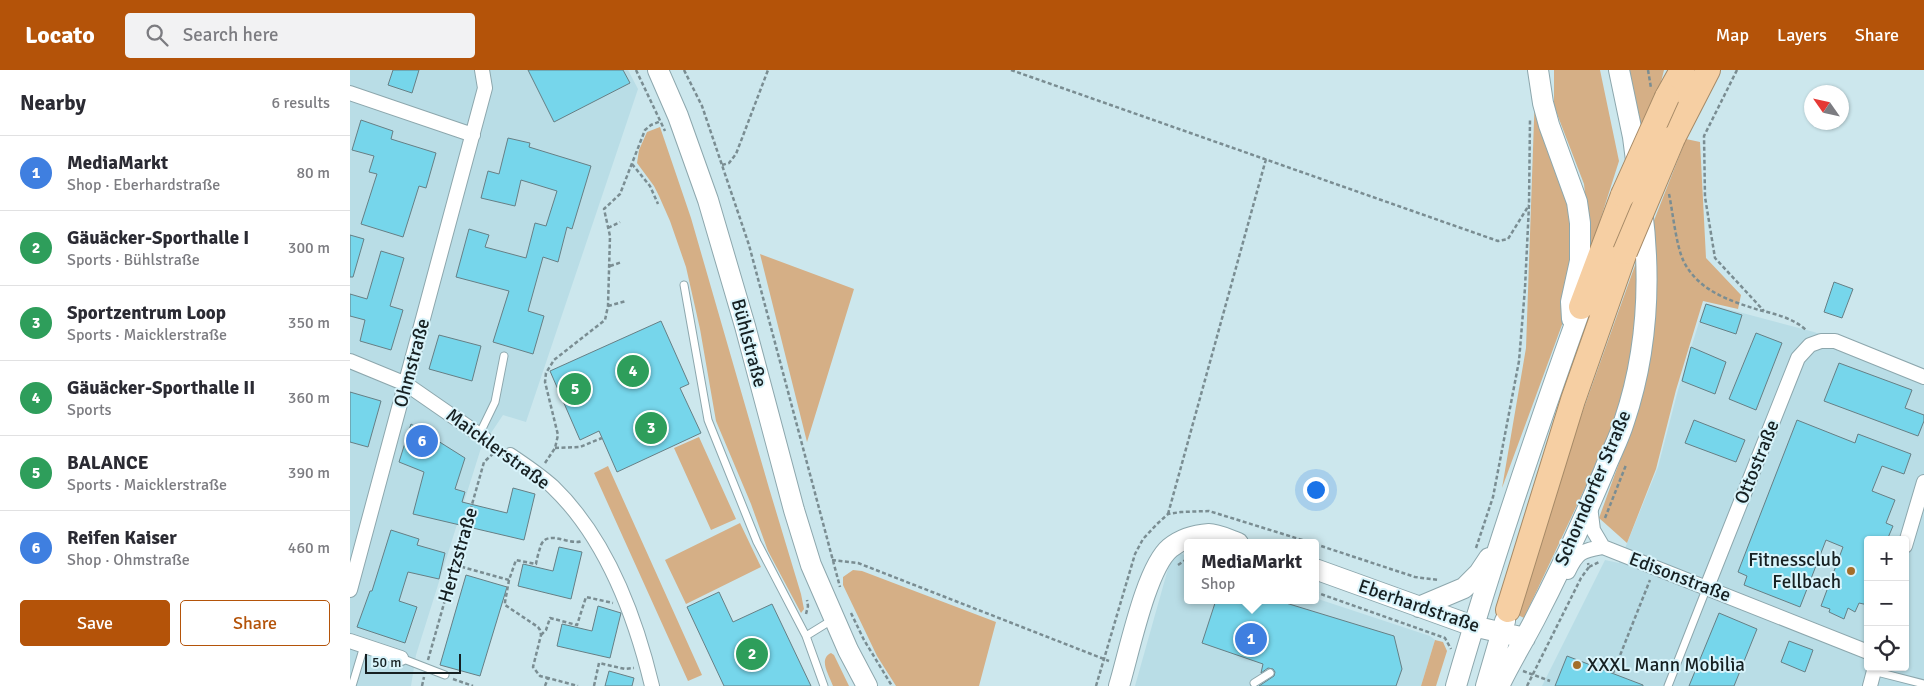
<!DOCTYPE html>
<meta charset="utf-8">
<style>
body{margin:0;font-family:Signika,sans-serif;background:#f2f2f3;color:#2b2b33}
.controls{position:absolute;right:15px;bottom:15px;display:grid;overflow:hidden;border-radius:5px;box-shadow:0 1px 4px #0004}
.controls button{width:45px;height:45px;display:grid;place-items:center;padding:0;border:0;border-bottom:1px solid #e1e1e2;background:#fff;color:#2b2b33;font:25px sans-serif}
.compass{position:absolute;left:1454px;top:15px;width:45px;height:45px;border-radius:50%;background:#fff;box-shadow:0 1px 4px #0004;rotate:304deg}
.scale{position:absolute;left:15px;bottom:12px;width:96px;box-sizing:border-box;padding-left:5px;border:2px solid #162022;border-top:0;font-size:14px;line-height:18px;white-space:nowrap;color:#162022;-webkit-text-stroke:4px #d9f4fb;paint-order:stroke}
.you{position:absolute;left:965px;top:419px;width:18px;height:18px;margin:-12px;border:4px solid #fff;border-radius:50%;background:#1a73e8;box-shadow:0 0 0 8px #1a73e833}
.badge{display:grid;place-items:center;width:32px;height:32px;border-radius:50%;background:#b45309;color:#fff;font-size:16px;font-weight:700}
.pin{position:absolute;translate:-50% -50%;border:2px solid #fff;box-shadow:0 1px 5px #0006}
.popup{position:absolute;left:834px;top:469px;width:135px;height:65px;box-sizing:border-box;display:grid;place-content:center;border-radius:5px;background:#fff;filter:drop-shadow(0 1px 4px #0005);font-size:16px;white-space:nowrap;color:#7c7c81}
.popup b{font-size:19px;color:#2b2b33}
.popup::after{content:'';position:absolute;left:50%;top:100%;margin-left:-10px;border:10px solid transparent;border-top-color:#fff}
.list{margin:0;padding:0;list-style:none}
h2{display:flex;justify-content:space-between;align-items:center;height:65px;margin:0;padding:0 20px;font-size:21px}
h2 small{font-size:16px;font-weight:400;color:#7c7c81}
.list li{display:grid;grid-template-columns:32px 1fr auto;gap:15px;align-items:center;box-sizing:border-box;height:75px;padding:0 20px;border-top:1px solid #e1e1e2}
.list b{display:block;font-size:19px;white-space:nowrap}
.list p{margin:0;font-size:16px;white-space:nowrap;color:#7c7c81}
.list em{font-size:16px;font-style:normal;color:#7c7c81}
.actions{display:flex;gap:10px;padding:15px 20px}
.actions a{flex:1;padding:11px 0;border:1px solid #b45309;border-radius:5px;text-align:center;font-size:18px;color:#b45309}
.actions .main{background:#b45309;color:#fff}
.icon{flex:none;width:28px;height:28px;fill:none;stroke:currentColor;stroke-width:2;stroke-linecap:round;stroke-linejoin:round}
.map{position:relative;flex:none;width:1574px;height:616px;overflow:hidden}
header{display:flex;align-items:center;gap:30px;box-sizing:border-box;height:70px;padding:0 25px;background:#b45309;color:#fff}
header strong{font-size:24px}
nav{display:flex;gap:28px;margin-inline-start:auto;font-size:18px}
.search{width:350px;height:45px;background:#f2f2f3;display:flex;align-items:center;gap:12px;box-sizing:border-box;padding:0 18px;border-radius:5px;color:#7c7c81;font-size:19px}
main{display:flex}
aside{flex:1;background:#fff}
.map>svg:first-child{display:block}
</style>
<header>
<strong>Locato</strong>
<div class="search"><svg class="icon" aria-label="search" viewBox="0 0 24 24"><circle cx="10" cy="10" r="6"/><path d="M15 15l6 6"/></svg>Search here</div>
<nav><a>Map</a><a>Layers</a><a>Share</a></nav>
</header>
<main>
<aside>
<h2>Nearby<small>6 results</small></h2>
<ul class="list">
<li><span class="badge" style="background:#3f7fe0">1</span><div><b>MediaMarkt</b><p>Shop · Eberhardstraße</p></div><em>80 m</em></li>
<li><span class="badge" style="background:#2e9e5b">2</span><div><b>Gäuäcker-Sporthalle I</b><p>Sports · Bühlstraße</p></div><em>300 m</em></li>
<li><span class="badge" style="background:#2e9e5b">3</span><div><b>Sportzentrum Loop</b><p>Sports · Maicklerstraße</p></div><em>350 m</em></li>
<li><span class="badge" style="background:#2e9e5b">4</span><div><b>Gäuäcker-Sporthalle II</b><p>Sports</p></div><em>360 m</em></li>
<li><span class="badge" style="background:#2e9e5b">5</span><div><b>BALANCE</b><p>Sports · Maicklerstraße</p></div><em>390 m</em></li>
<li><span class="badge" style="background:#3f7fe0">6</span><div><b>Reifen Kaiser</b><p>Shop · Ohmstraße</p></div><em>460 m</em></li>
</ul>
<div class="actions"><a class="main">Save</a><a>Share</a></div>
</aside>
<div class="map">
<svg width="1574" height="616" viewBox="0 0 1574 616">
<rect width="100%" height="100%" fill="#cce7ed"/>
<!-- built -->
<path fill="#b9dde6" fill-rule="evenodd" d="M0,0H278L288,19L176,352L153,345L131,378L66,585L61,616H0Z
M1355,233L1464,262L1574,303V616H1192L1255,490L1269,493L1308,397L1328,320ZM1518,470H1555V597H1518Z
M823,481L837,486V530H965V528L1080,566L1085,570L1071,616H785Z"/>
<!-- green -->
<path fill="#d5af86" d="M1204,0H1250L1269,91L1241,179L1234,114L1204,36Z
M1279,0H1314L1311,12L1291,55Z
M1185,22L1222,137L1225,187L1213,252L1152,418L1176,278Z
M310,57L341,148L419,418L451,524L454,539L451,543L418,481L401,434L366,351L350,259L336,197L320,151L309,126L304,116L287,93L289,80L297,62Z
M1336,69L1350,72L1356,188L1391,225L1388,239L1353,231L1326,320L1306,399L1277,473L1249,448L1273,382L1299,293L1303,153Z
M410,184L504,219L457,372Z
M1288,187L1285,269L1265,354L1174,548L1168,545L1230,349Z
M349,367L386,449L361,460L324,378Z
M258,396L352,605L338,611L244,403Z
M390,453L411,497L336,534L315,490Z
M503,500L512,501L646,552L629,616H546L527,586L493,515V507Z
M1085,570L1093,572L1097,581L1086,616H1071Z
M481,583L484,585L499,616H483C479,605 468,589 481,583Z"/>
<!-- building -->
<path fill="#76d6eb" stroke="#667f85" d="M43,0H69L62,23L38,15Z
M178,0H273L280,13L204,52Z
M11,50L43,61L41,69L86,83L76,118L69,116L53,167L11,154L27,104L19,102L24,86L2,80Z
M158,68L180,73L179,77L241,96L222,159L217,157L208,192L193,187L178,241L194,246L183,284L143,272L159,221L106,207L119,159L139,165L135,177L176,188L185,153L196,156L207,121L171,110L165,136L131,128L138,101L149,104Z
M0,165L14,169L3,207H0Z
M31,181L54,188L40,236L53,240L41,280L10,271L15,250L0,246V224L17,229Z
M1484,212L1503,219L1492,248L1474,242Z
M1356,234L1392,245L1386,264L1350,252Z
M311,251L339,314L330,318L351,363L267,402L249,361L230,370L200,301Z
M1406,263L1432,273L1406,340L1379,329Z
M89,265L131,276L122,311L79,299Z
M1341,277L1376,292L1365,324L1332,311Z
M1489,293L1562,320L1555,338L1574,345V351L1568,366L1474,331Z
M0,322L31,331L18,377L0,372Z
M1344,350L1395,370L1386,392L1335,373Z
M1447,350L1505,373L1508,364L1561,384L1554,404L1532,396L1522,421L1545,430L1536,453L1543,456L1537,470H1518V535L1509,533L1505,542L1498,538L1494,549L1479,542L1480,539L1471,536L1493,477L1476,470L1450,537L1394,515L1397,506L1388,502Z
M61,354L115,388L105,419L115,422L112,432L157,443L163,418L185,424L174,470L63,444L74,402L49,392Z
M41,460L69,469L67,475L95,483L89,509L58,502L49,531L67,537L55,573L7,557L20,521H22Z
M209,477L232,482L221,529L168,516L173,494L203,501Z
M116,505L157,517L130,606L90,595Z
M369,522L383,552L422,534L461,616H374L337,537Z
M866,530H926L1044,566L1052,599L1046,616H909L924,606L925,602L923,599L918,598L911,603L913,594L852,573Z
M248,536L271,543L260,588L207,576L212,554L242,561Z
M1369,543L1407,559L1384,616H1339Z
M1439,571L1463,580L1455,602L1431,592Z
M1217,586L1293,615V616H1205Z
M259,601L284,608L282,616H255Z"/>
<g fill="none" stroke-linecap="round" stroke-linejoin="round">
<!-- service casing -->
<g stroke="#8da7ad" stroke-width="9">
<path id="service" d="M334,215L358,350L407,472L456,566
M129,365L145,332L154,286
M51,588L95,605
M1523,601L1574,614
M904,613L920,603
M2,616L14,576
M474,616L456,566L482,550
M1318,616L1357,517"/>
</g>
<!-- minor casing -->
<g stroke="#8da7ad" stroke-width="16">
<path id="minor" d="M0,23L123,65
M0,291L56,314L134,368
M160,385C175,395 190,405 203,417C257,469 285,545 302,616
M1240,436L1243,460L1253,477
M1555,476L1574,412
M1218,502C1228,481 1232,481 1253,477L1518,582
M1357,517L1448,288L1460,275L1471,271H1485L1574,307
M0,520L135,18L132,0
M0,571L51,588
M1520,616L1525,597"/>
</g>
<!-- secondary casing -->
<g stroke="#8da7ad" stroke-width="22">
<path id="secondary" d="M308,0L328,46L358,130L395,256L444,440L461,495L498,580L517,616
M1188,0L1193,33L1199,55L1227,132L1230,153V191L1221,232L1222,249
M1269,0L1283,67L1287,98
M965,499L1123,556L1175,568
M1069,537L1114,518L1129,503L1139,488
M769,616C779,583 796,498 820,478C831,469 845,465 859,464C868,464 879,470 888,473
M1106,616C1143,488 1186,362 1231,237
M1136,616L1155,551
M1149,616C1160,593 1173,572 1185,549C1210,501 1233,451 1254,401C1260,385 1269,369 1274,352C1297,284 1301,210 1292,139"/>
</g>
<!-- trunk casing -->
<g stroke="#a68a67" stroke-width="26">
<path id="trunk" d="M1317,27L1332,0
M1323,68L1358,0
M1231,237L1273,125
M1158,540L1223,330L1275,182"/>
</g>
<!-- path -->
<path stroke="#7a8d92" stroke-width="2.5" stroke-dasharray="4 2.5" stroke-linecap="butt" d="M286,0L315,61
M334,0L352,36L399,175L490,517
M661,0L1148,171L1158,169L1179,135
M1298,0L1301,18
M1387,0L1354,66L1355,127L1365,188L1414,241
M282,94L300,116L308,134
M372,95L379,93L386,84L418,0
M1319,124C1323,143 1326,176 1334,192C1349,221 1380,231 1409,240C1426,244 1445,249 1457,261
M258,158L270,152
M260,196L272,192
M258,236L276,231
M205,378L230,377L252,368
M195,393L205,378L208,365L195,312L196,303L204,290L255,250L258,236L260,166L254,139L270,124L295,60L301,55L311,51
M818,444L916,89
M1255,448L1276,395
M965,474L1065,507L1089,510
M1126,478L1143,427L1169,291L1175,218L1179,135L1180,49
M482,490L508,493L759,591
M105,495L159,510L166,490L186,494C187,488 189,481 191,475C198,459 220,476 232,471
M828,495L837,489
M1239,497L1249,492
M159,510L155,532V535L188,557L190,560L191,565L183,597L190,606L198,608
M965,522L1095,568L1101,579
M501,543L514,570L542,616
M456,544L458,536L457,530
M191,565L196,560L200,548L227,555L236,527L263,533
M78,590L134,392L148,379
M1173,601L1200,611
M1263,603L1300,510
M103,609L123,616
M72,616L74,607
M195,616L198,608L228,616
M244,616L249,593L275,599L284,598
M746,616L785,484L793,469L807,454L818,444L831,442L859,441L962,473
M1177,616L1231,508L1239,497L1238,493"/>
<!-- service -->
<use href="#service" stroke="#fff" stroke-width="7"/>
<!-- minor -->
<use href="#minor" stroke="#fff" stroke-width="14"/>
<!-- secondary -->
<use href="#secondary" stroke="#fff" stroke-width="20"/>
<!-- trunk -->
<use href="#trunk" stroke="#f6cfa3" stroke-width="24"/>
<!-- trunk-bridge casing -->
<g stroke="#a68a67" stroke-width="26" stroke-linecap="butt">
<path id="trunk-bridge" d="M1273,125L1317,27
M1275,182L1323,68"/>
</g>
<!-- trunk-bridge -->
<use href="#trunk-bridge" stroke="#f6cfa3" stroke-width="24"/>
</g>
<!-- markers -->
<g fill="#a46e29" stroke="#d9f4fb" stroke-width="2">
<circle cx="1501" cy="501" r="5"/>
<circle cx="1227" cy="595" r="5"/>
</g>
<g text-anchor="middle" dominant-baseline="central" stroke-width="4" stroke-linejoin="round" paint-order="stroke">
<!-- street labels -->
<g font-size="19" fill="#162022" stroke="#d9f4fb">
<text transform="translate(399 273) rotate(75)">Bühlstraße</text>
<text transform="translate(62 293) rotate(-75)">Ohmstraße</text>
<text transform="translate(148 379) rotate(36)">Maicklerstraße</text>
<text transform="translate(1407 392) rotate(-68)">Ottostraße</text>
<text transform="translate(1243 418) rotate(-67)">Schorndorfer Straße</text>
<text transform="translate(108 485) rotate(-74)">Hertzstraße</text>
<text transform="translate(1330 507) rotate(21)">Edisonstraße</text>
<text transform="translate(1069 536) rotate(19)">Eberhardstraße</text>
</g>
<!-- poi labels -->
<g font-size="19" fill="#162022" stroke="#d9f4fb" text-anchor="end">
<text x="1491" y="490">Fitnessclub<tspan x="1491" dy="22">Fellbach</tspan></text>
<text x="1237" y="595" text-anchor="start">XXXL Mann Mobilia</text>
</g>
</g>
</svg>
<div class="controls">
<button>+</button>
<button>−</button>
<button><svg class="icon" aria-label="locate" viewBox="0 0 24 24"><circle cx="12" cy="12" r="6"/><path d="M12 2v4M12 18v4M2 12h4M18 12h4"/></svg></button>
</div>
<svg class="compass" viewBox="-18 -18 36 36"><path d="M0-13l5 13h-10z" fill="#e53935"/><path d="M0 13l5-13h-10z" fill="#7c7c81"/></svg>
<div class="scale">50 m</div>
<div class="you"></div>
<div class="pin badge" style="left:901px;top:569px;background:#3f7fe0">1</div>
<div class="popup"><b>MediaMarkt</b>Shop</div>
<div class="pin badge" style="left:402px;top:584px;background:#2e9e5b">2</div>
<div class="pin badge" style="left:301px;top:358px;background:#2e9e5b">3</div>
<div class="pin badge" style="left:283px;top:301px;background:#2e9e5b">4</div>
<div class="pin badge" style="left:225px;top:319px;background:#2e9e5b">5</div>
<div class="pin badge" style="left:72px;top:371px;background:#3f7fe0">6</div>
</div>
</main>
